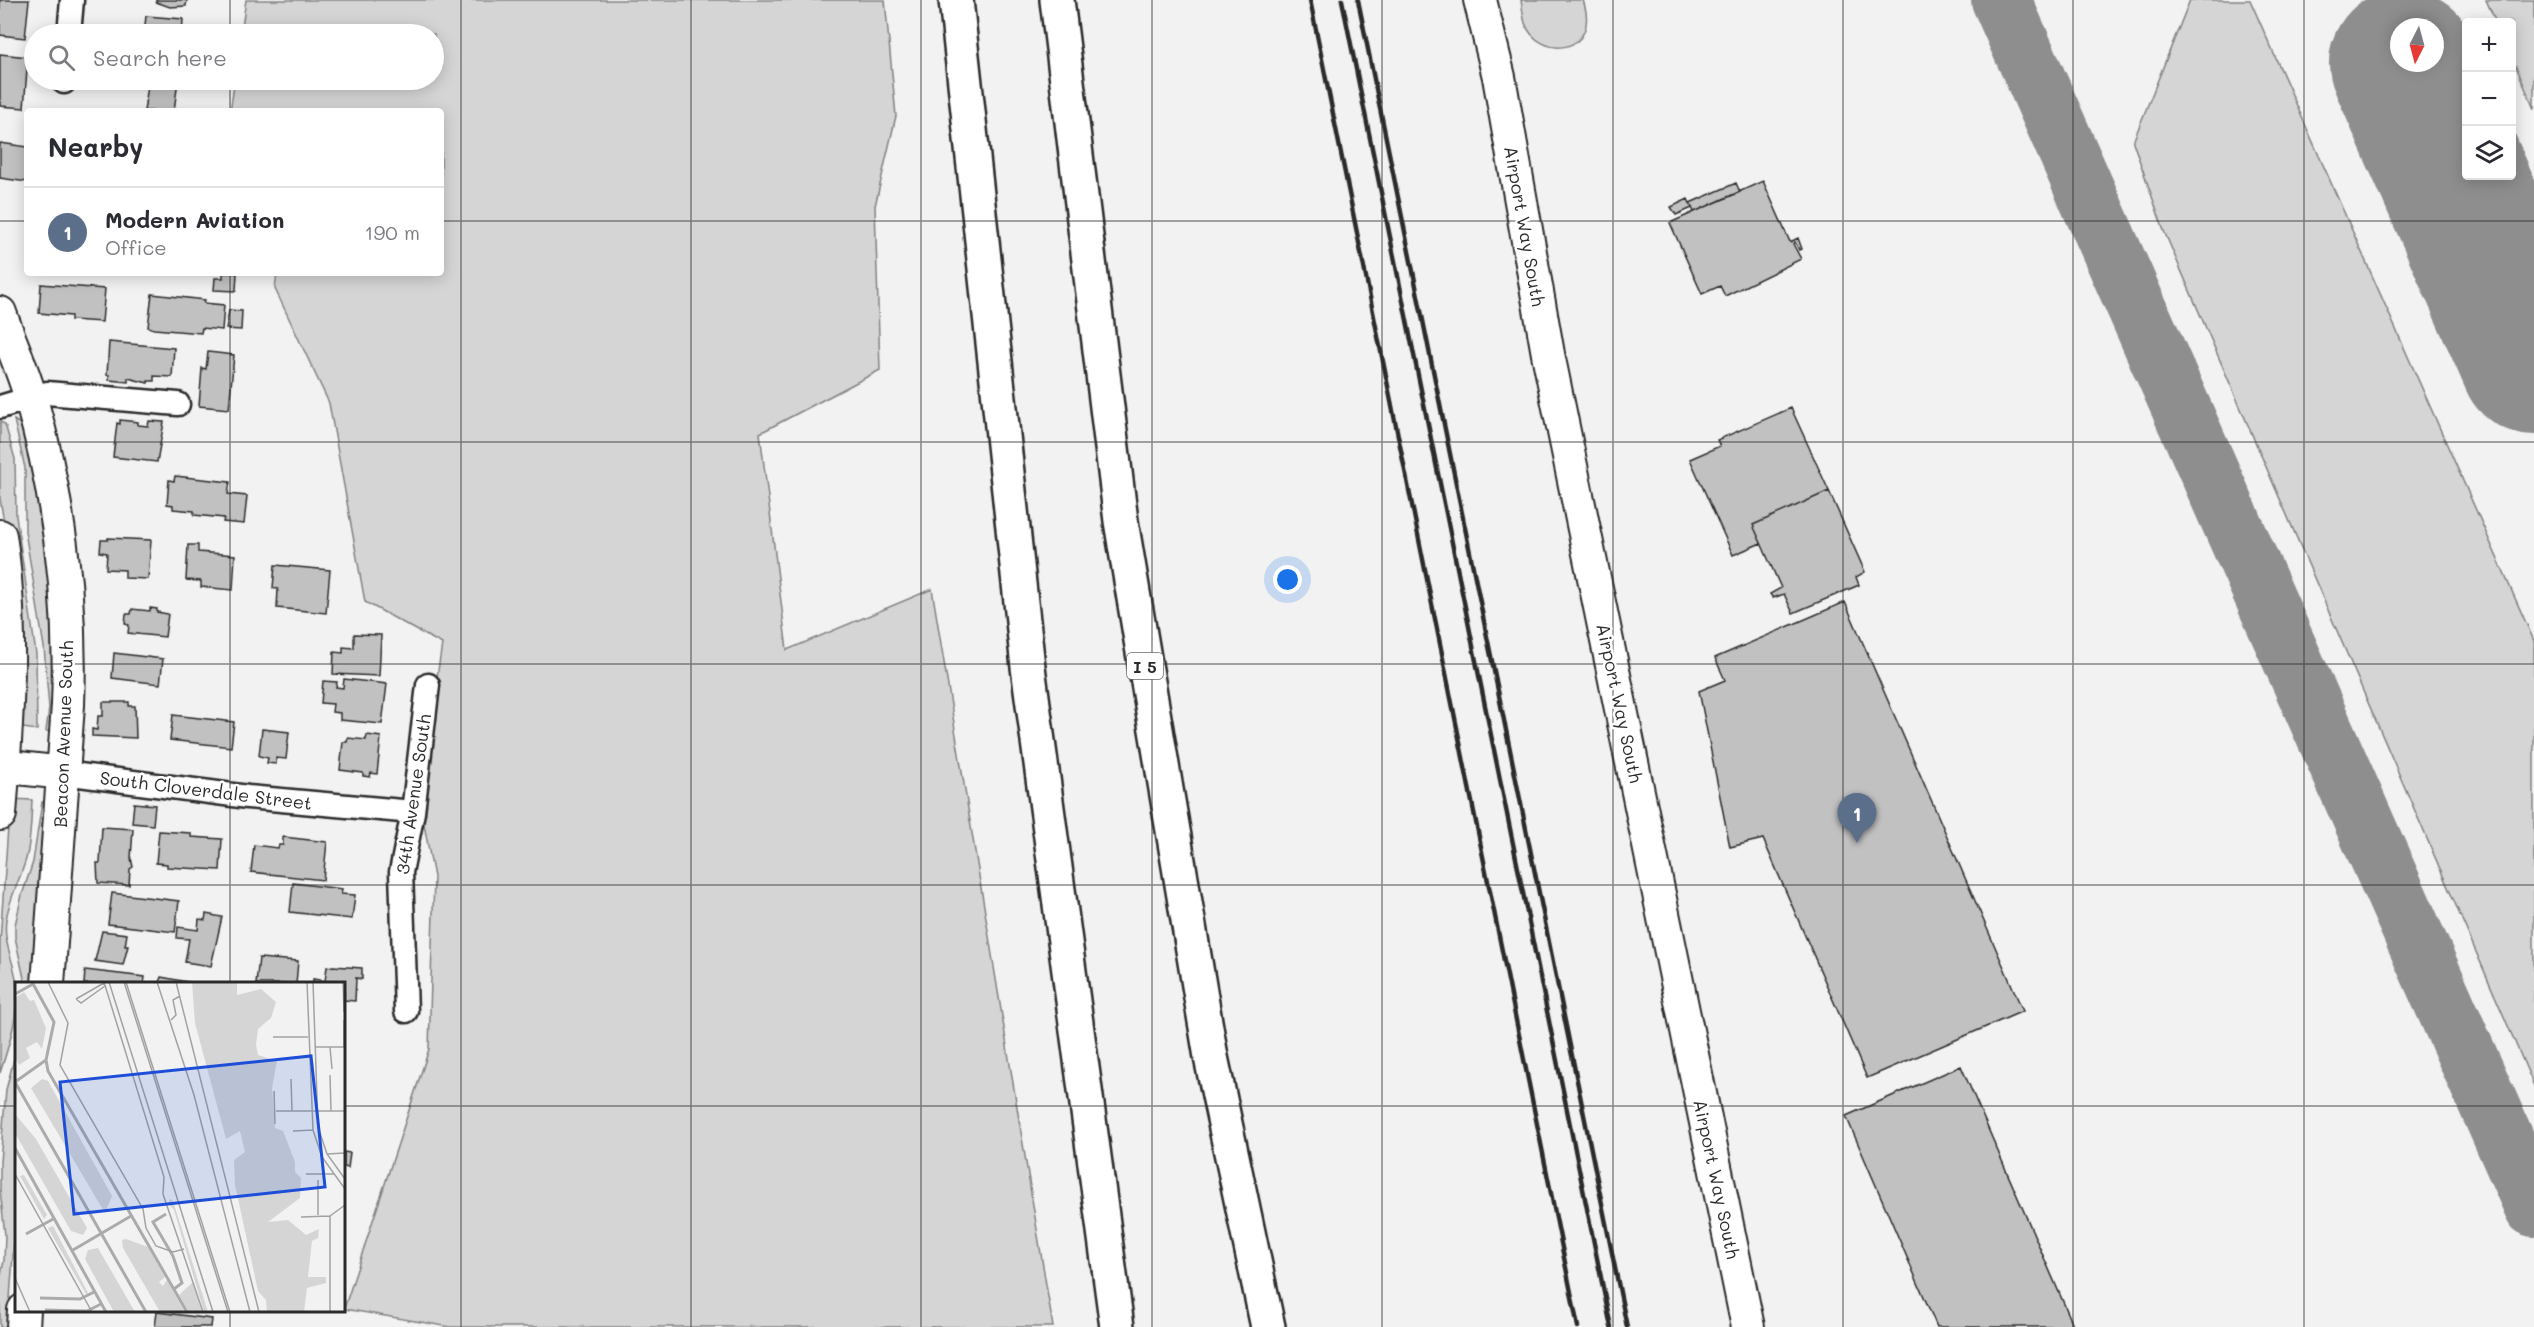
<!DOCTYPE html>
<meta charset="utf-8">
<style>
body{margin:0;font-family:Mali,sans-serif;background:#f7f7f7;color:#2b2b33}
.controls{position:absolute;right:18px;top:18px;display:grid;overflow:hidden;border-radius:6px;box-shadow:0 3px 15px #0003}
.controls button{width:54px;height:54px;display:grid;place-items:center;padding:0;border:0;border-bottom:2px solid #e1e1e2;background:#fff;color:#2b2b33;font:30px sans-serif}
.compass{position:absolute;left:2390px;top:18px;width:54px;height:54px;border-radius:50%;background:#fff;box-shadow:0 3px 15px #0003;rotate:186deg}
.you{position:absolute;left:1288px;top:580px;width:21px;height:21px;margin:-15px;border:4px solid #fff;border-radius:50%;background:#1a73e8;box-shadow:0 0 0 9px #1a73e833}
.badge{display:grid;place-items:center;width:39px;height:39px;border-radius:50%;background:#d1495b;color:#fff;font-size:20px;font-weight:700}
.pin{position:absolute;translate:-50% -50px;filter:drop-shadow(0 2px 3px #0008)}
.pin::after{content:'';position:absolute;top:32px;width:21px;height:18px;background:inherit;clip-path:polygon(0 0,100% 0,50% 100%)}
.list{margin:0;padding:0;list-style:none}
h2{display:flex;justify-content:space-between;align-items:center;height:78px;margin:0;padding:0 24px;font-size:26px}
h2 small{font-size:20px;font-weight:400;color:#7c7c81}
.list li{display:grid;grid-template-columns:39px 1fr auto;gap:18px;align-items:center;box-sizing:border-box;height:90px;padding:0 24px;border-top:2px solid #e1e1e2}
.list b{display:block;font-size:22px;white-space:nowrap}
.list p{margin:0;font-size:20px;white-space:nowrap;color:#7c7c81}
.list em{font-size:20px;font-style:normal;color:#7c7c81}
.icon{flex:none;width:33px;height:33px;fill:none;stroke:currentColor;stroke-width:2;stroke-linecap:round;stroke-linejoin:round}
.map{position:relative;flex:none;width:2534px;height:1327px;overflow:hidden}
.search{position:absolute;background:#fff;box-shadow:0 3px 15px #0003;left:24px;top:24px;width:420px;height:66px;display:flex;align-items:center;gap:15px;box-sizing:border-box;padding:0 21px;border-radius:33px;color:#7c7c81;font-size:22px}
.panel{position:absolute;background:#fff;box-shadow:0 3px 15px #0003;left:24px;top:108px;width:420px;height:168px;border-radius:6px}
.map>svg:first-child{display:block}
</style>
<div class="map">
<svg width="2534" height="1327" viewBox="0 0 2534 1327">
<rect width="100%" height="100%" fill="#f2f2f2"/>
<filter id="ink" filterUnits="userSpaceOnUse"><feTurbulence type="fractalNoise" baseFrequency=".0167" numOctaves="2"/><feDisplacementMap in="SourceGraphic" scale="12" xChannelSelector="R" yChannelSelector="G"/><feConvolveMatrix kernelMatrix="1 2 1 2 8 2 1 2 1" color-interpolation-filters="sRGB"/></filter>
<g filter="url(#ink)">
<!-- green -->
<path fill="#d5d5d5" stroke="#808080" stroke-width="1.5" d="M246,0H885L896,116L875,206L880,370L760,433L787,650L932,589L1053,1327H450L344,1309L429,1049L434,877L419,798L442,644L365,602L329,403L275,289L277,273H441V111H230L235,80H434V34H241Z
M1521,0H1583C1602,56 1538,60 1525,23C1523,16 1522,7 1521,0Z
M2190,0H2250L2534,641V1086L2164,231L2133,142Z
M2486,0H2534V109L2512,57V22H2496Z
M14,420L25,427L49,557L55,626L54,732L46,731L49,708L44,647L25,531V468Z
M0,422L5,424L15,459L16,516L36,654L37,730L16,727L8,545L0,499Z
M10,799L32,800C31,819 31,841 26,859C20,880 9,899 6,920C3,942 13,959 16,979C20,1012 10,1042 0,1073V941Z
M42,802L48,804L34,983H25L15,937V925L22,895L33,862Z
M16,1051V1213L8,1327H0V1279L4,1261L5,1235L0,1190V1162L6,1090Z"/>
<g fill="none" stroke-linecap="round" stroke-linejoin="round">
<!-- taxiway -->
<path stroke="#8e8e8e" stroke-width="60" d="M2001,0L2534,1207"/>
<!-- runway -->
<path stroke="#8e8e8e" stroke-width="148" d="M2403,63L2534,361"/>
</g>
<!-- building -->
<path fill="#c1c1c1" stroke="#2b2b2b" stroke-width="1.5" d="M0,0H29L25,38L0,35Z
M156,0H187L186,6L170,7L156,2Z
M146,16L183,19L182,34H144Z
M0,54L28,57L24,108L0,106Z
M149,80H178L174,111H144Z
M0,143L27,147V182L0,178Z
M1763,181L1790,242L1798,238L1802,249L1799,250L1795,242L1793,244L1801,259L1725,296L1720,286L1702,294L1670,223Z
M1736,183L1740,192L1694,212L1690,203Z
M1688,199L1692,208L1676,215L1671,207Z
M223,273H237L236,291L214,290L215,278H223Z
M41,284L105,289L102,322L71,320V316L39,313Z
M152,294L205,300L204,303L224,305L222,330L202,328L201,333L154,329L148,327Z
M229,310L242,311L241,330L226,329Z
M109,342L174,348L172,377L154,376V381H148V383L128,378V382L109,380V375H107Z
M208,352L234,355L229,409L199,406L202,368L206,369Z
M1791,408L1829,491L1753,525L1761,543L1733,555L1690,459L1720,446L1717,440Z
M120,420L138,422V425L148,426L149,421L164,422L157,462L113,457L117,423L120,424Z
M175,476L230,482L228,494L247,496L244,524L223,522L224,518L194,515V511L173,509V505L167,504L169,480L174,481Z
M1829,491L1865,572L1856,577L1859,585L1793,613L1784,594L1773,598L1770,594L1781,588L1753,525Z
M108,538L151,540L148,579L125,578V570L106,569L107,553L100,552L101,540H108Z
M188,545H198V552L235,555L233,590L201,587V581L186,580Z
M275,565L330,570L326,613L277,608L278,589L273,588Z
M1845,602L2023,1011L1867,1078L1763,839L1730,847L1699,691L1725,680L1715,658Z
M150,608L157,609V612L168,614L165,637L128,633L129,625L125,624L126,614H131L132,609L150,611Z
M354,634L381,635L379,676L333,674L334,652L343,653V647L354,648Z
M114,653L163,659L160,684L112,678Z
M344,679L387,684L382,724L340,720V713L332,712L333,704L321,703L323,681L337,682L336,687L343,688Z
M103,702H129V706H135L136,738L92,736V729L97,730L98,716H103Z
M173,715L234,722L231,747L170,740Z
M262,729L289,732L286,759L276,758V764L267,763L268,758L259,756Z
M367,735L381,737L377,774L371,773L370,777L363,776V773L340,770L343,742H347L348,738L366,740Z
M134,803L155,805L153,825L132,823Z
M102,827L133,829L131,858L133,867L130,869L129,885L98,883L97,863H100Z
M159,831L191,833V837L222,839L220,870L167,867V864L156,863Z
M283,837L327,842L323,880L251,872L254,845L278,848L279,845H283Z
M293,883L342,889L341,894L355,895L352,919L290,912Z
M112,893L179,901L175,932L108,924Z
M206,914L222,917L211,966L185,962L189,939L177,938L178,927L198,930L199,919L205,920Z
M102,931L127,934L125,946H128L123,965L95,961Z
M259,958L298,961L296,984H256Z
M333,966L362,968V979L356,978L355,1001L344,1000V984H313V979L325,981L327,967Z
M85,970L145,977L144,984H84Z
M161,977L198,984H159Z
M1961,1066L2074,1327H1937L1846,1116Z
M344,1152L350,1153L348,1168L344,1167Z
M157,1312L212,1319L211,1327H155Z"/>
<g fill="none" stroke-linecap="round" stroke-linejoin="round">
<!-- street casing -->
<g stroke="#2b2b2b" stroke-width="27">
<path id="street" d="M69,34L72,0
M64,82V80
M0,407L47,393L178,404
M64,773L248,797L413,812
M406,1011L401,872L413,812L428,685"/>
</g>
<!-- secondary casing -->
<g stroke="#2b2b2b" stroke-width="36">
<path id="secondary" d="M1480,0L1499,77L1548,354L1748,1327
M0,313C10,342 23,370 31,399C59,498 72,603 68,705L48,984
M0,536C14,628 7,722 0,814
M0,766L64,773
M23,1327L24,1310"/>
</g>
<!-- highway casing -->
<g stroke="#2b2b2b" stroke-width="38">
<path id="highway" d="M956,0L1028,667L1117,1327
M1057,0L1121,521L1211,1057L1268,1327"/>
</g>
<!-- street -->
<use href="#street" stroke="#fff" stroke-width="22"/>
<!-- secondary -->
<use href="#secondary" stroke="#fff" stroke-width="32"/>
<!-- highway -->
<use href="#highway" stroke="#fff" stroke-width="33"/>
<!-- rail -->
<path stroke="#2b2b2b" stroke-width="4.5" d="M1310,0L1578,1327
M1342,0L1611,1327
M1358,0L1627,1327"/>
</g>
</g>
<!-- grid -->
<path fill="none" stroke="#2b2b2b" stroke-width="1.5" stroke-opacity="0.55" d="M230,0V34M461,0V1327M691,0V1327M921,0V1327M1152,0V1327M1382,0V1327M1613,0V1327M1843,0V1327M2073,0V1327M2304,0V1327M230,80V111M0,221H27M441,221H2534M230,273V984M0,442H2534M0,664H2534M0,885H2534M0,1106H16M344,1106H2534M230,1310V1327"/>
<g text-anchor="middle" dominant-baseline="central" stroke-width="5" stroke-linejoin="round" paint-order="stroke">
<!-- shield labels -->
<rect fill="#fff" stroke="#6b6b6b" stroke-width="1.5" x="1127" y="653" width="36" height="26" rx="4.5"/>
<g font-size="16" font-weight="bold" fill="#2b2b2b">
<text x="1145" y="666">I 5</text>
</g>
<!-- street labels -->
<g font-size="18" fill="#2b2b2b" stroke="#fff">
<text transform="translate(1525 226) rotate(80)">Airport Way South</text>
<text transform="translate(1620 703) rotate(78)">Airport Way South</text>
<text transform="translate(63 734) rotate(-88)">Beacon Avenue South</text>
<text transform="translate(206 790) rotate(7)">South Cloverdale Street</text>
<text transform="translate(413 794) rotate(-82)">34th Avenue South</text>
<text transform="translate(1717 1179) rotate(78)">Airport Way South</text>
</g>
</g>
<!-- overview -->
<g transform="translate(15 982)">
<rect width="330" height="330" fill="#f2f2f2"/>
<path d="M177,0H222V13L246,7L261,20L256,36L243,47L241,63L243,73L262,79L257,106L260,146L268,149L280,180V190L286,196L285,216L253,240L273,238L291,253L304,247L303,256L297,259L293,295H311V301L292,306L289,330H252L251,318L243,309L220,203L219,178L230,170L225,149L211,157L180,41ZM9,10L15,19L19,18L31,46L27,67L22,60L11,66L15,76L4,83L0,75V16ZM27,97L33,99L97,214L90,231L16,106ZM0,132L21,157L72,246L68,253L56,249L0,151ZM9,193L32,233L29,237L5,194ZM155,217L158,219L193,330H189L159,228L153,222ZM38,244L73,311L71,312L33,246ZM111,257L133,265L150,295L144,300L148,304L152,298L170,330H145L108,266L107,258ZM83,266L120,330H99L70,277L73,268ZM178,300L187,330H174L164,313Z" fill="#d5d5d5"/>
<path fill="none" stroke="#ababab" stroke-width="3" d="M17,0L39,40L31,78L33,89L172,330M0,12L18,2M0,100L31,78M0,100L131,330M0,166L91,330M151,232L138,240L158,274L167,301L159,307M11,252L40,236M58,268L116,234M25,316L65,317L79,310M30,328L72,329L86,322"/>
<path fill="none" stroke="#a2a2a2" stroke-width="1.5" d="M33,0L53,41L45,83L128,227L131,246L141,264L158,270L169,267M89,0L149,195L148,212M94,0L198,330M109,0L213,330M111,0L215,330M142,0L179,113L235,330M161,0L244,330M292,0L298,148L307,175L330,207M298,0L303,145L312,172L330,197M328,0L329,30M61,17L66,21L90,4M61,17L89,1M156,38L161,33L158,18L165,14M258,55H293M301,65H330M315,65L317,87M329,65V38M315,93L316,129M276,97L277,129M259,109L260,142M261,129H330M278,149L298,148M312,172L330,171M0,192L77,330M291,192H319M303,198V233M148,212L188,330M315,234L330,223M286,235L315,234M0,296L15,330M315,330V234"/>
<path fill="#1d4ed8" fill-opacity="0.15" stroke="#1d4ed8" stroke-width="3" d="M296,74L310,205L59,232L45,100Z"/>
<rect width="330" height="330" fill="none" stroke="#2b2b2b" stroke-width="3"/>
</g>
</svg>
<div class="controls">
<button>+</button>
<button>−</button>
<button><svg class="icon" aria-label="layers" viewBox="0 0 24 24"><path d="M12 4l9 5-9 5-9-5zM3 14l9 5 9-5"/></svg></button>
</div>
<svg class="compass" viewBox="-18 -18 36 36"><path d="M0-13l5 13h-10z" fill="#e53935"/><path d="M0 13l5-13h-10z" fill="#7c7c81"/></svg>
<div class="you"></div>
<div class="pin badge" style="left:1857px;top:843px;background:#5c6f8a">1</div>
<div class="search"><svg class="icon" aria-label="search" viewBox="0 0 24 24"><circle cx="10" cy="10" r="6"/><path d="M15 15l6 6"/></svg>Search here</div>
<section class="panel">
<h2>Nearby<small></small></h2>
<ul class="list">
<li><span class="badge" style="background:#5c6f8a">1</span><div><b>Modern Aviation</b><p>Office</p></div><em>190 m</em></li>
</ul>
</section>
</div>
